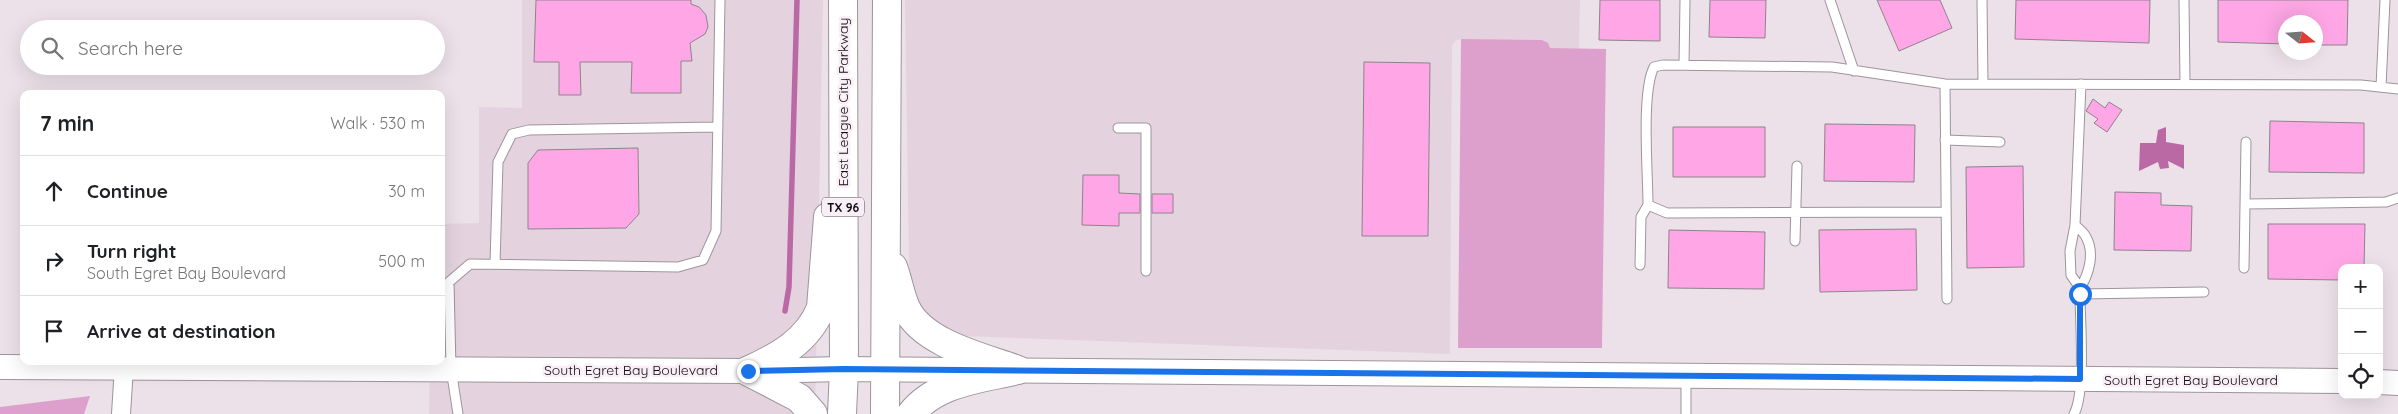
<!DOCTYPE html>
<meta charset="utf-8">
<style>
body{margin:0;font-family:Quicksand,sans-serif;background:#f2f2f2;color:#202124}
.controls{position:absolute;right:15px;bottom:15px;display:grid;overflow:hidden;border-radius:10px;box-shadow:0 5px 20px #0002}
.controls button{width:45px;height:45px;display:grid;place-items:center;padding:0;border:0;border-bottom:1px solid #e0e0e0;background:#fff;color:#202124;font:25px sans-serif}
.compass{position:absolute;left:2278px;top:15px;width:45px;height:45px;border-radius:50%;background:#fff;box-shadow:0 5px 20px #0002;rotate:107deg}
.stop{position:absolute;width:15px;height:15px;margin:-11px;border:4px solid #1a73e8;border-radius:50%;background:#fff}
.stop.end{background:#1a73e8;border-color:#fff;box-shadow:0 1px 5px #0008}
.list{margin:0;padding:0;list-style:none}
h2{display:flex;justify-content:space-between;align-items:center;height:65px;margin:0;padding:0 20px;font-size:21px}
h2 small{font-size:16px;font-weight:400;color:#757577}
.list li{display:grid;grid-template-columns:32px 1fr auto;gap:15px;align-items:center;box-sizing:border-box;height:70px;padding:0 20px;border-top:1px solid #e0e0e0}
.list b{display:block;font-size:19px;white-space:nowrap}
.list p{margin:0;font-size:16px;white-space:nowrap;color:#757577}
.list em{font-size:16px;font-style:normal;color:#757577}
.icon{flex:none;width:28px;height:28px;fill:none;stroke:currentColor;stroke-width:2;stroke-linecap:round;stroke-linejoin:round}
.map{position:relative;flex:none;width:2398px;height:414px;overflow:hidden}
.search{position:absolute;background:#fff;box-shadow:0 5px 20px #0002;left:20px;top:20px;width:425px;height:55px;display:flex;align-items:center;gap:12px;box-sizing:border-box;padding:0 18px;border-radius:28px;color:#757577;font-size:19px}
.panel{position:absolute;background:#fff;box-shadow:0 5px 20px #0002;left:20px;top:90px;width:425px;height:275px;border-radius:10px}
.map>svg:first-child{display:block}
</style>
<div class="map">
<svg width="2398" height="414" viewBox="0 0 2398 414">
<rect width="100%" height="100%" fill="#ece1e8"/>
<!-- built -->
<path fill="#e4d3de" d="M522,0H823L815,414H429L430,361H441V224L479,223V107L522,108Z
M905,0H1580L1579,49L1550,48L1542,40L1461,39L1455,41L1452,46L1450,354L962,336L950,331L930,317L916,299L909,265Z"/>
<!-- green -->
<path fill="#dd9fcb" d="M1461,39L1542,40L1548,43L1550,48L1606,49L1602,348H1458Z
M90,396L84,414H0V407Z"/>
<!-- water -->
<path fill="#bb69a5" d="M2166,127V142L2184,145V169L2168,161L2169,168L2160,169L2158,162L2139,171L2140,143H2156L2158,130Z"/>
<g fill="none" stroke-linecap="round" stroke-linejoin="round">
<!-- stream -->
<path stroke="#bb69a5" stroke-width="5.5" d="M785,311L789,287L797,0"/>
</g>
<!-- building -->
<path fill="#ffa7e6" stroke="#8d838a" d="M536,0H691V4L699,7L706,15L708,27L705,34L690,43L692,61H681V93H631L632,62H580L581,95H559V62H534Z
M1600,0H1660V41L1599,40Z
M1710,0H1766L1765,38L1709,37Z
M1877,0H1940L1952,28L1899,51Z
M2016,0H2150L2149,43L2015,39Z
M2218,0H2348L2347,45H2316V22H2286V44L2218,42Z
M1364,62L1430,63L1428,236H1362Z
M2093,99L2105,108L2109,102L2122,110L2107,132L2094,123L2098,119L2086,111Z
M2270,121L2364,123V173L2269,172Z
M1825,124L1915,125L1914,182L1824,181Z
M1673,127H1765V177H1673Z
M638,148L639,214L626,228L528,229V163L538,150Z
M2023,166L2024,267L1967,268L1966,167Z
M1083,175H1119V193L1140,194V213H1119V226L1082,225Z
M2115,192L2161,193V205L2192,206L2191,251L2114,250Z
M1152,194H1173V213H1152Z
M2268,224H2365L2364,268H2342V280L2268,279Z
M1916,229L1917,290L1820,292L1819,230Z
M1669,230L1765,232L1764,289L1668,288Z"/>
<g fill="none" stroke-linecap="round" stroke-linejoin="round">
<!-- lane casing -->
<g stroke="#9e949a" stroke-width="11">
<path id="lane" d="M1830,0L1854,71
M1982,0L1983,84
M2184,0L2185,84
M1684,65L1685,0
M1945,84L1947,299
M2381,87L2385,0
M1118,128H1146V271
M1945,140L2000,142
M2245,204L2386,202L2398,198
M1945,212L1667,213L1648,205C1648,173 1641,92 1654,67L1663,65L1832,67L1945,84L2361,85L2398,89
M2075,225C2078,228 2084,232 2086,237C2095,253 2089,274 2080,288
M1795,241L1797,166
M495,264L498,162L512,134L529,130L718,127
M1640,265L1641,217L1648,205
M2244,268L2246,142
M2080,294L2204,292
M458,414L451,369L449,282L470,264L678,267L703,260L716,231L720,0
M1686,414V377
M2074,414C2086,392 2080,321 2080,294V288L2071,275L2070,251L2075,225L2081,84"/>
</g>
<!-- street casing -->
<g stroke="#9e949a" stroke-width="20">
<path id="street" d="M121,414L124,367"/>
</g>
<!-- secondary casing -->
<g stroke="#9e949a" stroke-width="26">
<path id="secondary" d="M0,367L747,371L844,369L2342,381
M2379,382L2398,383"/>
</g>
<!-- primary casing -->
<g stroke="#9e949a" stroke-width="30">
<path id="primary" d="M893,267C898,280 900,295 906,308C923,344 983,357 1018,370
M747,371C778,357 808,341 821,308L828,217
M747,371L799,398L813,414
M842,414L844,369L843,0
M885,414L887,0
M911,414C936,382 981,379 1018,370"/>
</g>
<!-- lane -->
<use href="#lane" stroke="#fff" stroke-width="9"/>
<!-- street -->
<use href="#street" stroke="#fff" stroke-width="18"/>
<!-- secondary -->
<use href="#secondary" stroke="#fff" stroke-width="24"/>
<!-- primary -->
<use href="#primary" stroke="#fff" stroke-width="28"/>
</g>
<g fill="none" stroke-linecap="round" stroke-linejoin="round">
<!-- route -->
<path stroke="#1a73e8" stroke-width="6" d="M748,371L844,369L2080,379V294"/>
</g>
<g text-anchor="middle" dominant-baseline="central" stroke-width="5" stroke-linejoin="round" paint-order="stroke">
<!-- shield labels -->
<rect fill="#f9eef5" stroke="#565054" stroke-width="1" x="822" y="197.5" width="42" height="19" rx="4"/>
<g font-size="12" font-weight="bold" fill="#100d0f">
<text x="843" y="207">TX 96</text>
</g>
<!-- street labels -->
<g font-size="14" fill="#100d0f" stroke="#f9eef5">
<text transform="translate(843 102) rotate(-90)">East League City Parkway</text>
<text x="631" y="370">South Egret Bay Boulevard</text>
<text x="2191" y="380">South Egret Bay Boulevard</text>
</g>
</g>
</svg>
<div class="controls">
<button>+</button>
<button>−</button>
<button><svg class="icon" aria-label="locate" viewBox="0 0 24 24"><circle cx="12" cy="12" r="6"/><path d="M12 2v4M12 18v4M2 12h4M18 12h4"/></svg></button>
</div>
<svg class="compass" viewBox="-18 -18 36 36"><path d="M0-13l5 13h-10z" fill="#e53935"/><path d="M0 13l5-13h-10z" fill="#757577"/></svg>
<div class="stop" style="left:2080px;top:294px"></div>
<div class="stop end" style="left:748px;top:371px"></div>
<div class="search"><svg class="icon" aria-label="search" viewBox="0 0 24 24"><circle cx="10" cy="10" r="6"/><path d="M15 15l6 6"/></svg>Search here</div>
<section class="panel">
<h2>7 min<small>Walk · 530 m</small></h2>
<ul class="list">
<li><svg class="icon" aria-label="ahead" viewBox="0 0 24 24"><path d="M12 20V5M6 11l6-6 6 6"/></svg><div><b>Continue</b></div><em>30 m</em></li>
<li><svg class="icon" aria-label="right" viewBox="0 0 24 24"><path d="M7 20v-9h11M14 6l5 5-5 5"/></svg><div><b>Turn right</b><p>South Egret Bay Boulevard</p></div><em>500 m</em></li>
<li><svg class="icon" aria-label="arrive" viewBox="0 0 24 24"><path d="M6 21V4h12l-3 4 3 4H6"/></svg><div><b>Arrive at destination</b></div></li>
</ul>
</section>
</div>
